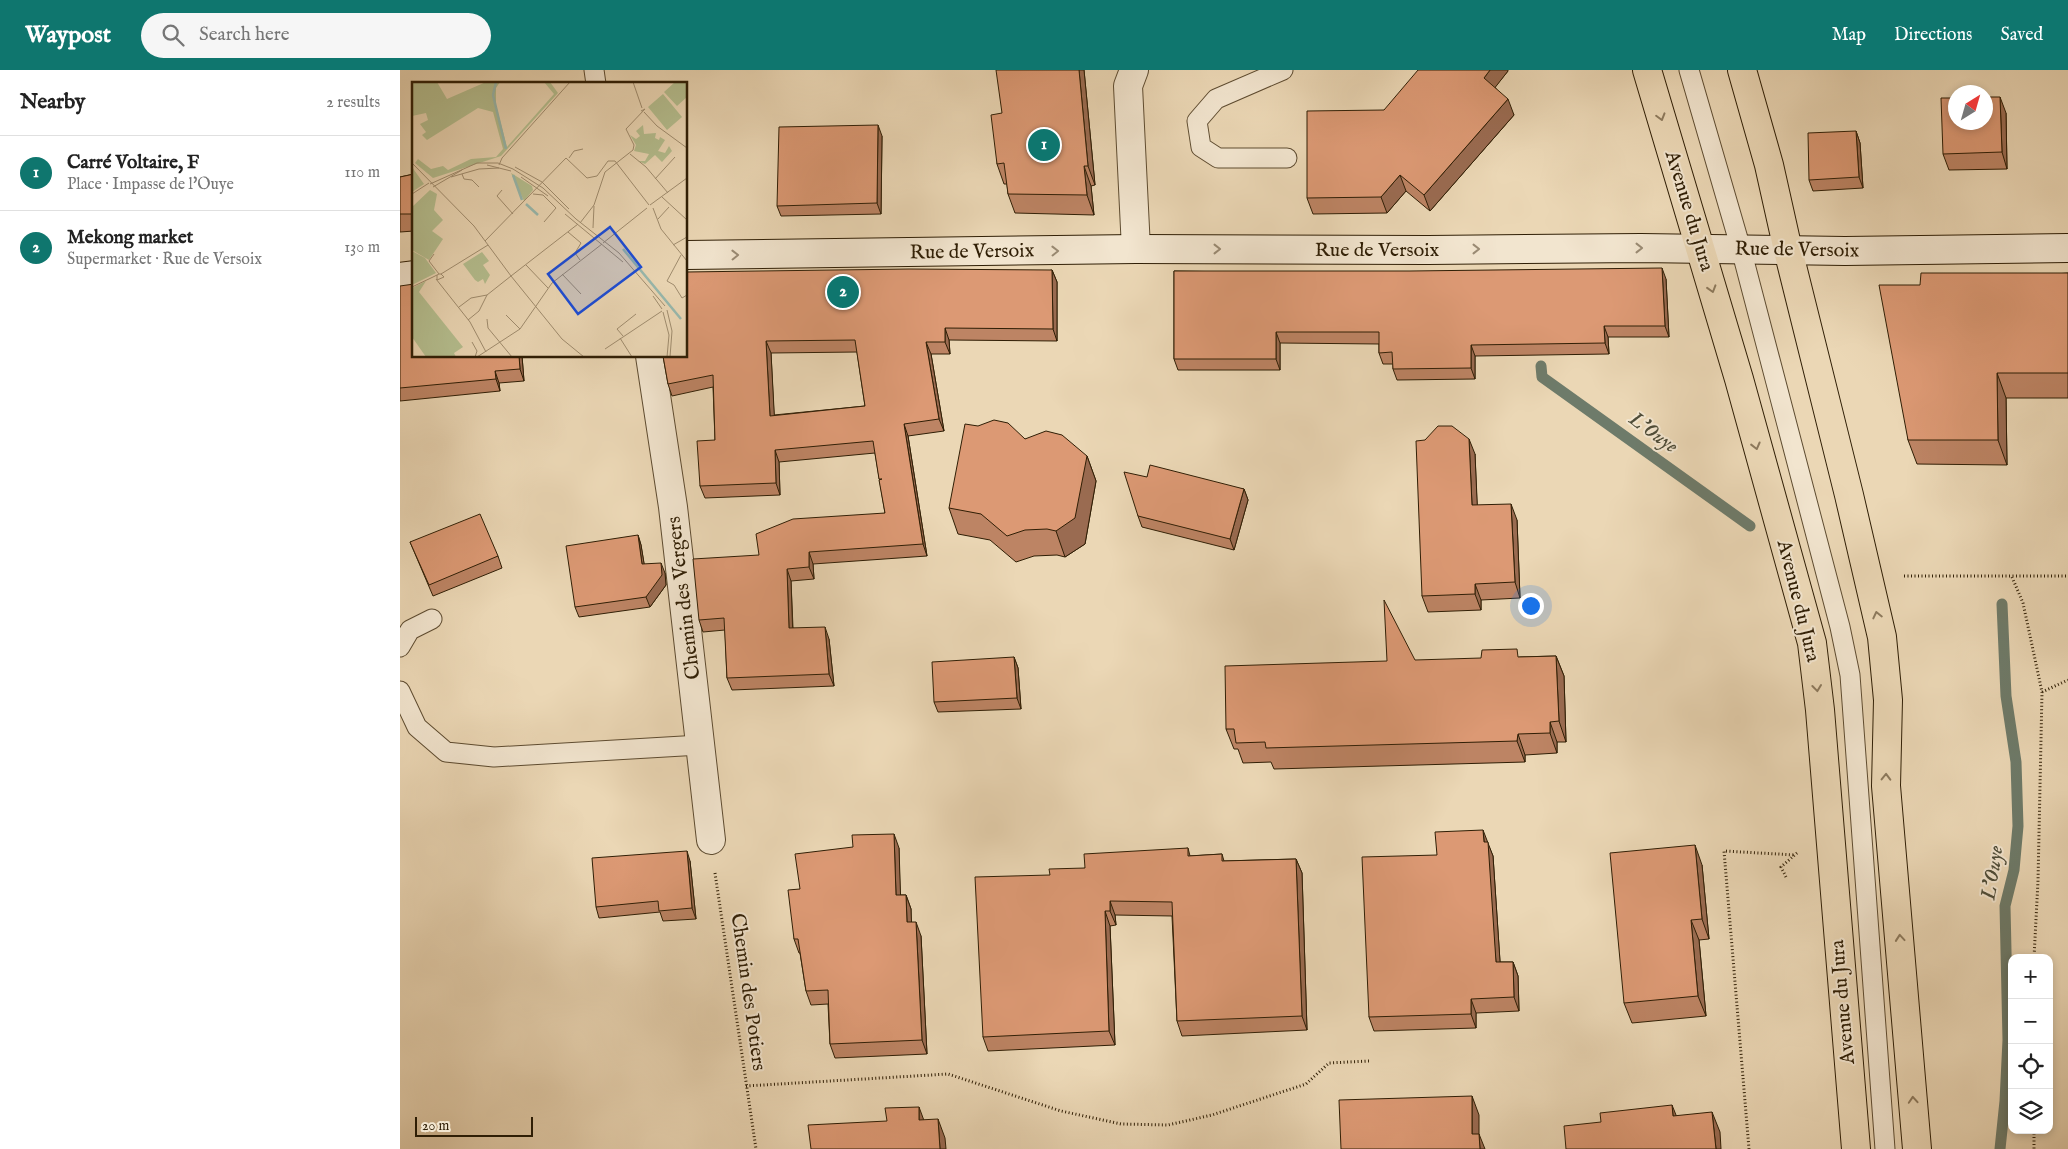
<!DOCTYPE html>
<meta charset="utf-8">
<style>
body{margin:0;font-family:"IM FELL English",serif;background:#f6f6f6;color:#222}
.controls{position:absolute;right:15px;bottom:15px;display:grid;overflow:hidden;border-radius:10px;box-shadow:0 2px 8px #0003}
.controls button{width:45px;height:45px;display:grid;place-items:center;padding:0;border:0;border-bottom:1px solid #e0e0e0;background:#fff;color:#222;font:25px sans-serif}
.compass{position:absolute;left:1548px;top:15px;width:45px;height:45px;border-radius:50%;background:#fff;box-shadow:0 2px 8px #0003;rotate:37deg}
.scale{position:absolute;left:15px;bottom:12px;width:118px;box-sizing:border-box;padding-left:5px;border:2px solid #2f1e05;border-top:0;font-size:14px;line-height:18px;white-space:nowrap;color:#2f1e05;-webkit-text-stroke:4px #f2e5cf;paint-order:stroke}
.you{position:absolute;left:1130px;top:535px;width:18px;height:18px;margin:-12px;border:4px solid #fff;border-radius:50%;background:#1a73e8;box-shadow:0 0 0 8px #1a73e833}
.badge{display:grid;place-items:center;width:32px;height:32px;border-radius:50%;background:#0f766e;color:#fff;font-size:16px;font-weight:700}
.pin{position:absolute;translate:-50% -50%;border:2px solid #fff;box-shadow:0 1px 5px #0006}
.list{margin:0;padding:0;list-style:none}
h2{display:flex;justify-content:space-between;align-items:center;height:65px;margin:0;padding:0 20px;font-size:21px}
h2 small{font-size:16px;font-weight:400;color:#767676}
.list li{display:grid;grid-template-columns:32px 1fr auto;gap:15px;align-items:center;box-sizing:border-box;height:75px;padding:0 20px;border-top:1px solid #e0e0e0}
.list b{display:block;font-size:19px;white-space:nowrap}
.list p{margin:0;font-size:16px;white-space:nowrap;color:#767676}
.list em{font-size:16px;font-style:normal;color:#767676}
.icon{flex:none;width:28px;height:28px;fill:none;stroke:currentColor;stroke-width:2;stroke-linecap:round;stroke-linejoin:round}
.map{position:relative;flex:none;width:1668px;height:1079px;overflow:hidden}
header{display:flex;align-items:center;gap:30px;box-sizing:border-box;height:70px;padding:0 25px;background:#0f766e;color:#fff}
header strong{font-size:24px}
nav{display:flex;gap:28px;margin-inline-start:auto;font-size:18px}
.search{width:350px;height:45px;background:#f6f6f6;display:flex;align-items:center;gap:12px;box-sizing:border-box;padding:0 18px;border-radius:28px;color:#767676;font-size:19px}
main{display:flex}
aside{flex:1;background:#fff}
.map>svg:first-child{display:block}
</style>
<header>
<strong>Waypost</strong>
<div class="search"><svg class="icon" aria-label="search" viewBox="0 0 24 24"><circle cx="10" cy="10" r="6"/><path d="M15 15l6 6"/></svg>Search here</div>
<nav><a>Map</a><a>Directions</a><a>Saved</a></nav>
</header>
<main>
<aside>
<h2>Nearby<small>2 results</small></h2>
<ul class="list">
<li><span class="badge">1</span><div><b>Carré Voltaire, F</b><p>Place · Impasse de l'Ouye</p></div><em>110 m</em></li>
<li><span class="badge">2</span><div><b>Mekong market</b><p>Supermarket · Rue de Versoix</p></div><em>130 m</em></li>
</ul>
</aside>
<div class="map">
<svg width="1668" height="1079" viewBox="0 0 1668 1079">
<rect width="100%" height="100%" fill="#ebd7b5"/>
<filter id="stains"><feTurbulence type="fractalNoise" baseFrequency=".004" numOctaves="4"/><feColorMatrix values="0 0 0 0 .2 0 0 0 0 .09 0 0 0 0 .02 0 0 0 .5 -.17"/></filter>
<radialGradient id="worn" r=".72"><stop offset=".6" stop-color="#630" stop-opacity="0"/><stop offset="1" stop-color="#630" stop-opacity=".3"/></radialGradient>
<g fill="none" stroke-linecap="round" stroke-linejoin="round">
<!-- stream -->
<path stroke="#6e7b6a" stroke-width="11" d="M1141,296L1142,307L1350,456
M1600,1079L1605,1031L1608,970L1605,836L1614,800L1618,756L1616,692L1606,626L1602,534"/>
<!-- lane casing -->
<g stroke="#5e4c31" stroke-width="21">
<path id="lane" d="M194,0L196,14
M883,0L816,29L797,51L801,77L818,88H887
M1289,0L1341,179L1440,557L1450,605L1485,1079
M0,577L10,560L32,549
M0,621L17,657L46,682L94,687L300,675"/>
</g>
<!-- street casing -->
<g stroke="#5e4c31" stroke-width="30">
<path id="street" d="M734,0L728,16L736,179
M250,286L273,437L311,770"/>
</g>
<!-- secondary casing -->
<g stroke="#2f1e05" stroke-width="30">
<path id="secondary" d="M286,185L736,179L1028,180L1241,178L1445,181L1668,178
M0,207L14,205"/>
</g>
<!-- primary casing -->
<g stroke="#2f1e05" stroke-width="30">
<path id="primary" d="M1247,0L1339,309L1412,573L1420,640L1456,1079
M1342,0L1369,95L1388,180L1449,425L1482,567L1488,630L1486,716L1517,1079"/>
</g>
<!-- path -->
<path stroke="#2f1e05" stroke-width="3" stroke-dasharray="1 2.5" stroke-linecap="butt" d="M1504,506H1668
M1612,507L1623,533L1642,622L1638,811L1634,888
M1642,622L1668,610
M315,803L356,1079
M1386,807L1381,797L1397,783
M346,1016L548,1004L661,1041L721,1054L768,1055L812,1045L906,1014L929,993L969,991
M1634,1060V1079
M1349,1079L1324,781L1395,785"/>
<!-- lane -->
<use href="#lane" stroke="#f2e5cf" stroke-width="19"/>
<!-- street -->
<use href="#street" stroke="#f2e5cf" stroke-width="28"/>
<!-- secondary -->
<use href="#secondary" stroke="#f2e5cf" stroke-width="28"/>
<!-- primary -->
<use href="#primary" stroke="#ebd7b5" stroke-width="28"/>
</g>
<!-- wall -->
<path fill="#bd8464" stroke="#2f1e05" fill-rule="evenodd" d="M684,0L695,115L691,116L694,145L615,143L608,124L607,114H604L597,94L602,43Z
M1108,1L1095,17L1114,45L1030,141L1006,121L987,143L913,144L907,128L984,40Z
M1606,43L1607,99L1549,100L1543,84Z
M1456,61L1460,73L1463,118L1413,121L1409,110Z
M482,66L481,144L381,146L377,136Z
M14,104V161L0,162V107Z
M652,200L657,212V271L549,270L550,284H531L544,361L508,366L527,486L413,494L414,509L391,511L393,558L429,569L434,616L332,620L327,608L325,560L303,562L299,550L359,485L485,443L475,383L379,392L380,425L305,428L300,416L315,370L313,317L272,326L268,314L263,286ZM457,282L465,336L374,345L371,283Z
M774,201L1266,209L1269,267H1208L1209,284L1075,286V309L997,310L993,299V294H983L979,283V274L880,273V300H778L774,289Z
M1668,203V328H1606L1607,395L1517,394L1508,370L1520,215Z
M0,216L14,286H122L124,311L99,313L100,321L0,331Z
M625,369L687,386L696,411L685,474L665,487L657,485L634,486L616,492L590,470L558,464L549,438Z
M1075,384L1077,435L1117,450L1120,528L1081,530V540L1028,542L1022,526Z
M747,407L844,419L848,430L834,480L742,457L738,446Z
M238,465L241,475L244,494L265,503L266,515L250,537L179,547L175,537Z
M10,472L98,486L102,498L33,526Z
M1156,586L1164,606L1166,672H1157V683L1125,685V692L874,699L871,692L843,693L838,679H834L826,659L1120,587Z
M614,587L618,598L621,639L538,642L534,632Z
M1087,772L1093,786L1100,892H1113L1118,906L1119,941L1076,943V958L974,961L969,947L1037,785Z
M499,778L500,825H506L511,839V852L521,866L527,984L435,988L430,974L428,934L411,935L406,921L400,883H399L394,869L400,819Z
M788,778L790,786L822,784L824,791L896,789L902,803L907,960L782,966L777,951L772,846L715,845L716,855L710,856L715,975L588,981L583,967L650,805Z
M290,791L296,849L263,851L260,842L199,848L196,837Z
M1302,795L1309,869L1299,870L1306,946L1232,953L1224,933Z"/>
<!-- shaded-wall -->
<path fill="#9a6b51" stroke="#2f1e05" d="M679,0H684L695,115L688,96Z
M1090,0H1108V1L1090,24L1084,8Z
M1600,27L1606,43L1607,99L1602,82Z
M1108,29L1114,45L1030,141L1024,125Z
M478,55L482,66L481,144L477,133Z
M1456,61L1460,73L1463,118L1459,107Z
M684,96L691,116L694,145L687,125Z
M1000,105L1006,121L987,143L981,127Z
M1262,198L1266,209L1269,267L1265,256Z
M652,200L657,212V271L653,259Z
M1204,256L1208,267L1209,284L1205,273Z
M545,258L549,270L550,284L545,272Z
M876,262L880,273V300L876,289Z
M366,271L371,283L375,358L370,346Z
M526,272L531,284L544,361L539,349Z
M1071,275L1075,286V309L1071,298Z
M119,286H122L124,311L120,299Z
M95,301L99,313L100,321L96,309Z
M1597,303L1606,328L1607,395L1598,370Z
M504,354L508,366L527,486L523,474Z
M1069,369L1075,384L1078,451L1072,435Z
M375,380L379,392L380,425L376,413Z
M687,386L696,411L685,474L665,487L656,461Z
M844,419L848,430L834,480L830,469Z
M1111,434L1117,450L1120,528L1115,512Z
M238,465L241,475L246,505L242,494Z
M409,482L413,494L414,509L409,497Z
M261,493L265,503L266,515L250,537L246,527Z
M387,499L391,511L393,570L389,558Z
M1075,514L1081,530V540L1075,524Z
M425,557L429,569L434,616L429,604Z
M1156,586L1164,606L1166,672L1159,651Z
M614,587L618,598L621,639L617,628Z
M1150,652L1157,672V683L1150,663Z
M1118,664L1125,685V692L1117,671Z
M1083,760L1093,786L1101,906L1096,892Z
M494,764L499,778L501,839L496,825Z
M1295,775L1302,795L1309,869L1302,849Z
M287,781L290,791L296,849L292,838Z
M896,789L902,803L907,960L902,946Z
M506,825L511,839L512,866L507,852Z
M710,831L715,845L716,855L710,841Z
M705,841L710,856L715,975L709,961Z
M1291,850L1299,870L1306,946L1298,926Z
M516,852L521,866L527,984L522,970Z
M1113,892L1118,906L1119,941L1114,927Z
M1071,929L1076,943V958L1071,944Z
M1072,1026L1079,1045V1079L1072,1064Z
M1272,1035L1280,1055L1273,1046Z
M519,1037L526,1056L519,1050Z
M1312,1042L1320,1062L1321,1079H1316Z
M538,1049L545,1068L546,1079H540Z
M1079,1064L1085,1079H1080Z"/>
<!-- building -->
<path fill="#dc9974" stroke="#2f1e05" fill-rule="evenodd" d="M596,0H679L688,96H684L687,125L608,124L604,93L597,94L591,45L602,43Z
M1018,0H1090L1084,8L1108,29L1024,125L1000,105L981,127L907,128V41L984,40Z
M1586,27H1600L1602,82L1543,84L1541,28H1556V52H1586Z
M478,55L477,133L377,136L379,57Z
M1456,61L1459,107L1409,110L1408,63Z
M14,104V144H0V107Z
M1262,198L1265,256H1204L1205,273L1071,275V298L993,299L992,282L979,283V262H876V289H774V201H1010Z
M509,199L652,200L653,259L545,258V272H526L539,349L504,354L523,474L409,482V497L387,499L389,558L425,557L429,604L327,608L324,548L299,550L293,489L359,485L356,464L393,449L485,443L479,410L482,409H479L473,371L375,380L376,413L300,416L297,371L315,370L313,305L268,314L263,286H286V202ZM455,270L465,336L370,346L366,271Z
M1521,203H1668V303H1597L1598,370H1508L1479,215H1520Z
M14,214V286H119L120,299L95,301L96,309L0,318V216Z
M594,350L608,353L625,369L646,361L662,365L687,386L675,448L656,461L647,459L625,460L607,466L581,444L549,438L565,354L578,356Z
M1038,356H1052L1069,369L1072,435L1111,434L1115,512L1075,514V524L1022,526L1016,371L1025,370Z
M750,395L844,419L830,469L738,446L724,402L747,407Z
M80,444L98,486L29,515L10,472Z
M238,465L242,494L261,493L262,505L246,527L175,537L166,476Z
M984,530L1015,590L1081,588L1082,580L1117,579L1118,587L1156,586L1159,651L1150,652V663L1118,664L1117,671L866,678L865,672L836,673L834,659H826L825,596L987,591Z
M614,587L617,628L534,632L532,592Z
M1083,760L1084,772H1088L1096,892H1113L1114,927L1071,929V944L969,947L962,787L1037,785L1035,762Z
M494,764L496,825H506L507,852H516L522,970L430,974L428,920L406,921L398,869H394L388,820L400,819L395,784L453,777L452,765Z
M1295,775L1302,849L1291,850L1298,926L1224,933L1210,783Z
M788,778V786L822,784V791L896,789L902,946L777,951L772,832L710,831V841H705L709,961L583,967L575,807L650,805L649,799L685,798L684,784Z
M287,781L292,838L259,841L258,831L196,837L192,788Z
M1072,1026V1064H1079L1080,1079H941L939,1030Z
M1272,1035L1273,1046L1312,1042L1316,1079H1166L1164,1056L1201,1052L1200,1043Z
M519,1037V1050L538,1049L540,1079H411L408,1055L487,1051L485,1038Z"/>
<!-- one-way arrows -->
<defs><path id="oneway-chevron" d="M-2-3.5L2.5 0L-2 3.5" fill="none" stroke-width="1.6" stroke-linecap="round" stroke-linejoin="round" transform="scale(1.25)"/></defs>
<g stroke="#8d7a5d">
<use href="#oneway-chevron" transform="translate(1261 47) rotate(74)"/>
<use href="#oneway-chevron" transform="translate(1312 219) rotate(73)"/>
<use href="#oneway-chevron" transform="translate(1356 376) rotate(76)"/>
<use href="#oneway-chevron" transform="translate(1477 545) rotate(-103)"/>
<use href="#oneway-chevron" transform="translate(1417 618) rotate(83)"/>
<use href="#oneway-chevron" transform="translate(1486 707) rotate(-89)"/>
<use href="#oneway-chevron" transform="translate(1500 868) rotate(-95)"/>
<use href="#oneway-chevron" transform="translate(1513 1030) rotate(-94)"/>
</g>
<g stroke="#9a8b74">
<use href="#oneway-chevron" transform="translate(1239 178)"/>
<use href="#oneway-chevron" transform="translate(817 179)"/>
<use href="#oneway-chevron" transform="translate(1076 179)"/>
<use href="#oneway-chevron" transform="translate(655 181) rotate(-1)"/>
<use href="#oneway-chevron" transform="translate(335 185) rotate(-1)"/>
</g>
<g text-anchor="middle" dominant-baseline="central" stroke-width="4" stroke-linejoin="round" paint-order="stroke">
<!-- street labels -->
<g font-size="20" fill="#2f1e05" stroke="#f2e5cf">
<text transform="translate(1289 141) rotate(73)">Avenue du Jura</text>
<text x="977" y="180">Rue de Versoix</text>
<text transform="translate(1397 180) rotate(1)">Rue de Versoix</text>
<text transform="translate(572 182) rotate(-1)">Rue de Versoix</text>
<text transform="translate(284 528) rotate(-97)">Chemin des Vergers</text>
<text transform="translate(1398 531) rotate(76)">Avenue du Jura</text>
<text transform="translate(348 922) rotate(82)">Chemin des Potiers</text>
<text transform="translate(1443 932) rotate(-95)">Avenue du Jura</text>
</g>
<!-- water labels -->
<g font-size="21" font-style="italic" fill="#4e4c38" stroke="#f2e5cf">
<text transform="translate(1253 363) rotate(36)">L'Ouye</text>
<text transform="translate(1593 803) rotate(-81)">L'Ouye</text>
</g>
</g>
<!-- overview -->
<g transform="translate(12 12)">
<rect width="275" height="275" fill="#ebd7b5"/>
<path d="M0,0H25L35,17L74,0H88L84,6V23L95,65L142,12L132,0H138L146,11L89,74L21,96L3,81L6,77L19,87L31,84L36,88L59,77L84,75L91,67L81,30L66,26L15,58L10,53L14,50L8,42L16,38L14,31L0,34ZM263,0H275V15L265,24L252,10ZM251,12L270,35L255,48L236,25ZM231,43L232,52L244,51L243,56L247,58L248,55L253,58L246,69L253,71L257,64L260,69L250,80L243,73L233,82L226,79H233L237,72L222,69L224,63L218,53L224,57L228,54L224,49ZM0,85L12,102L0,110ZM99,91L120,104L121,108L112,119ZM18,108L25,112L22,128L31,138L20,149L31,157L17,178L0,168V125ZM0,169L13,176L24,191L0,203ZM70,170L77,179L71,183L78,193L73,202L71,197L66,200L63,198L51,182ZM14,199L7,210L51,265L42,271L44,275H14L0,255V206Z" fill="#b5bf90"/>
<path fill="none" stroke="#98b9ae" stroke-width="2.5" d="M84,0L81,13L94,67M101,93L110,118M114,122L126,133M211,167L269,237"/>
<path fill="none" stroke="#a08d6f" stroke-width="1" d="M221,0L230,26M232,30L245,44L275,66M218,72L234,85L256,111M157,76L162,69L171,67M0,81L62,144L99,194L166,142M75,83L99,89M87,83L90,76L158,0M103,85L130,100L157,127M50,92L52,97L60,98L67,105M39,95L67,87L87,86M109,95L136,114M243,97L263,75M18,102L65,81H86L101,87L131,106L164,137L207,171L253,224M21,105L50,88M90,108L85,114L101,132M0,112L17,101M121,112L131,113L144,126L132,140M250,115L275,138M238,123L275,96M241,126L249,147L275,179M153,132L211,180M246,137L257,125M168,141L182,123L193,90L221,68L222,63L214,47L233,27L229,29M181,146L182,124M156,150L169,161L163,171L168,178M73,159L154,76L175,96L185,94L196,79H203L237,123M191,161L235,126M261,163L275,155M22,172L17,179L27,192M269,173L255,199L262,203L270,216L275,213M114,183L136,206M29,192L76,163M150,192L169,212M99,194L150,257L172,275M24,197L58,240L74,270M0,205L21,195L27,192H29L32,195L25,198V193M241,214L250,227M47,225L59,216L75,213L99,194M255,228L260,249L258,275M251,230L257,253L255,275M94,233L108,247M75,237L76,246L100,275M56,238L67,229L75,213M211,254L205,247L224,232M208,256L220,275M60,260L65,269L63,275M193,267L250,229M65,275L108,247L140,201L190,162"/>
<path fill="#1d4ed8" fill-opacity="0.15" stroke="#1d4ed8" stroke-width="2.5" d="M198,145L229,185L166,232L136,192Z"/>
<rect width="275" height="275" fill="none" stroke="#2f1e05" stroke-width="2.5"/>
</g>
<rect width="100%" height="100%" filter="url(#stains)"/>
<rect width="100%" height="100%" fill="url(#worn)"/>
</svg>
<div class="controls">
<button>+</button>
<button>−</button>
<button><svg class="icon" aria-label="locate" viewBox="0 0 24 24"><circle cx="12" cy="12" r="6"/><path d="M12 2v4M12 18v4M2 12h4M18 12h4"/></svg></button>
<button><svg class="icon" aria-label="layers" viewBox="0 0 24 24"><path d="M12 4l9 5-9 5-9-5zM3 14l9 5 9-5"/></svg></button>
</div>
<svg class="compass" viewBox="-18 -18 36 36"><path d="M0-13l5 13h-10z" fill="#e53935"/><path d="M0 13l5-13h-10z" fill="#767676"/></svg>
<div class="scale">20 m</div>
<div class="you"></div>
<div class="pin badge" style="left:644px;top:75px">1</div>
<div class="pin badge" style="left:443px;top:222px">2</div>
</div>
</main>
